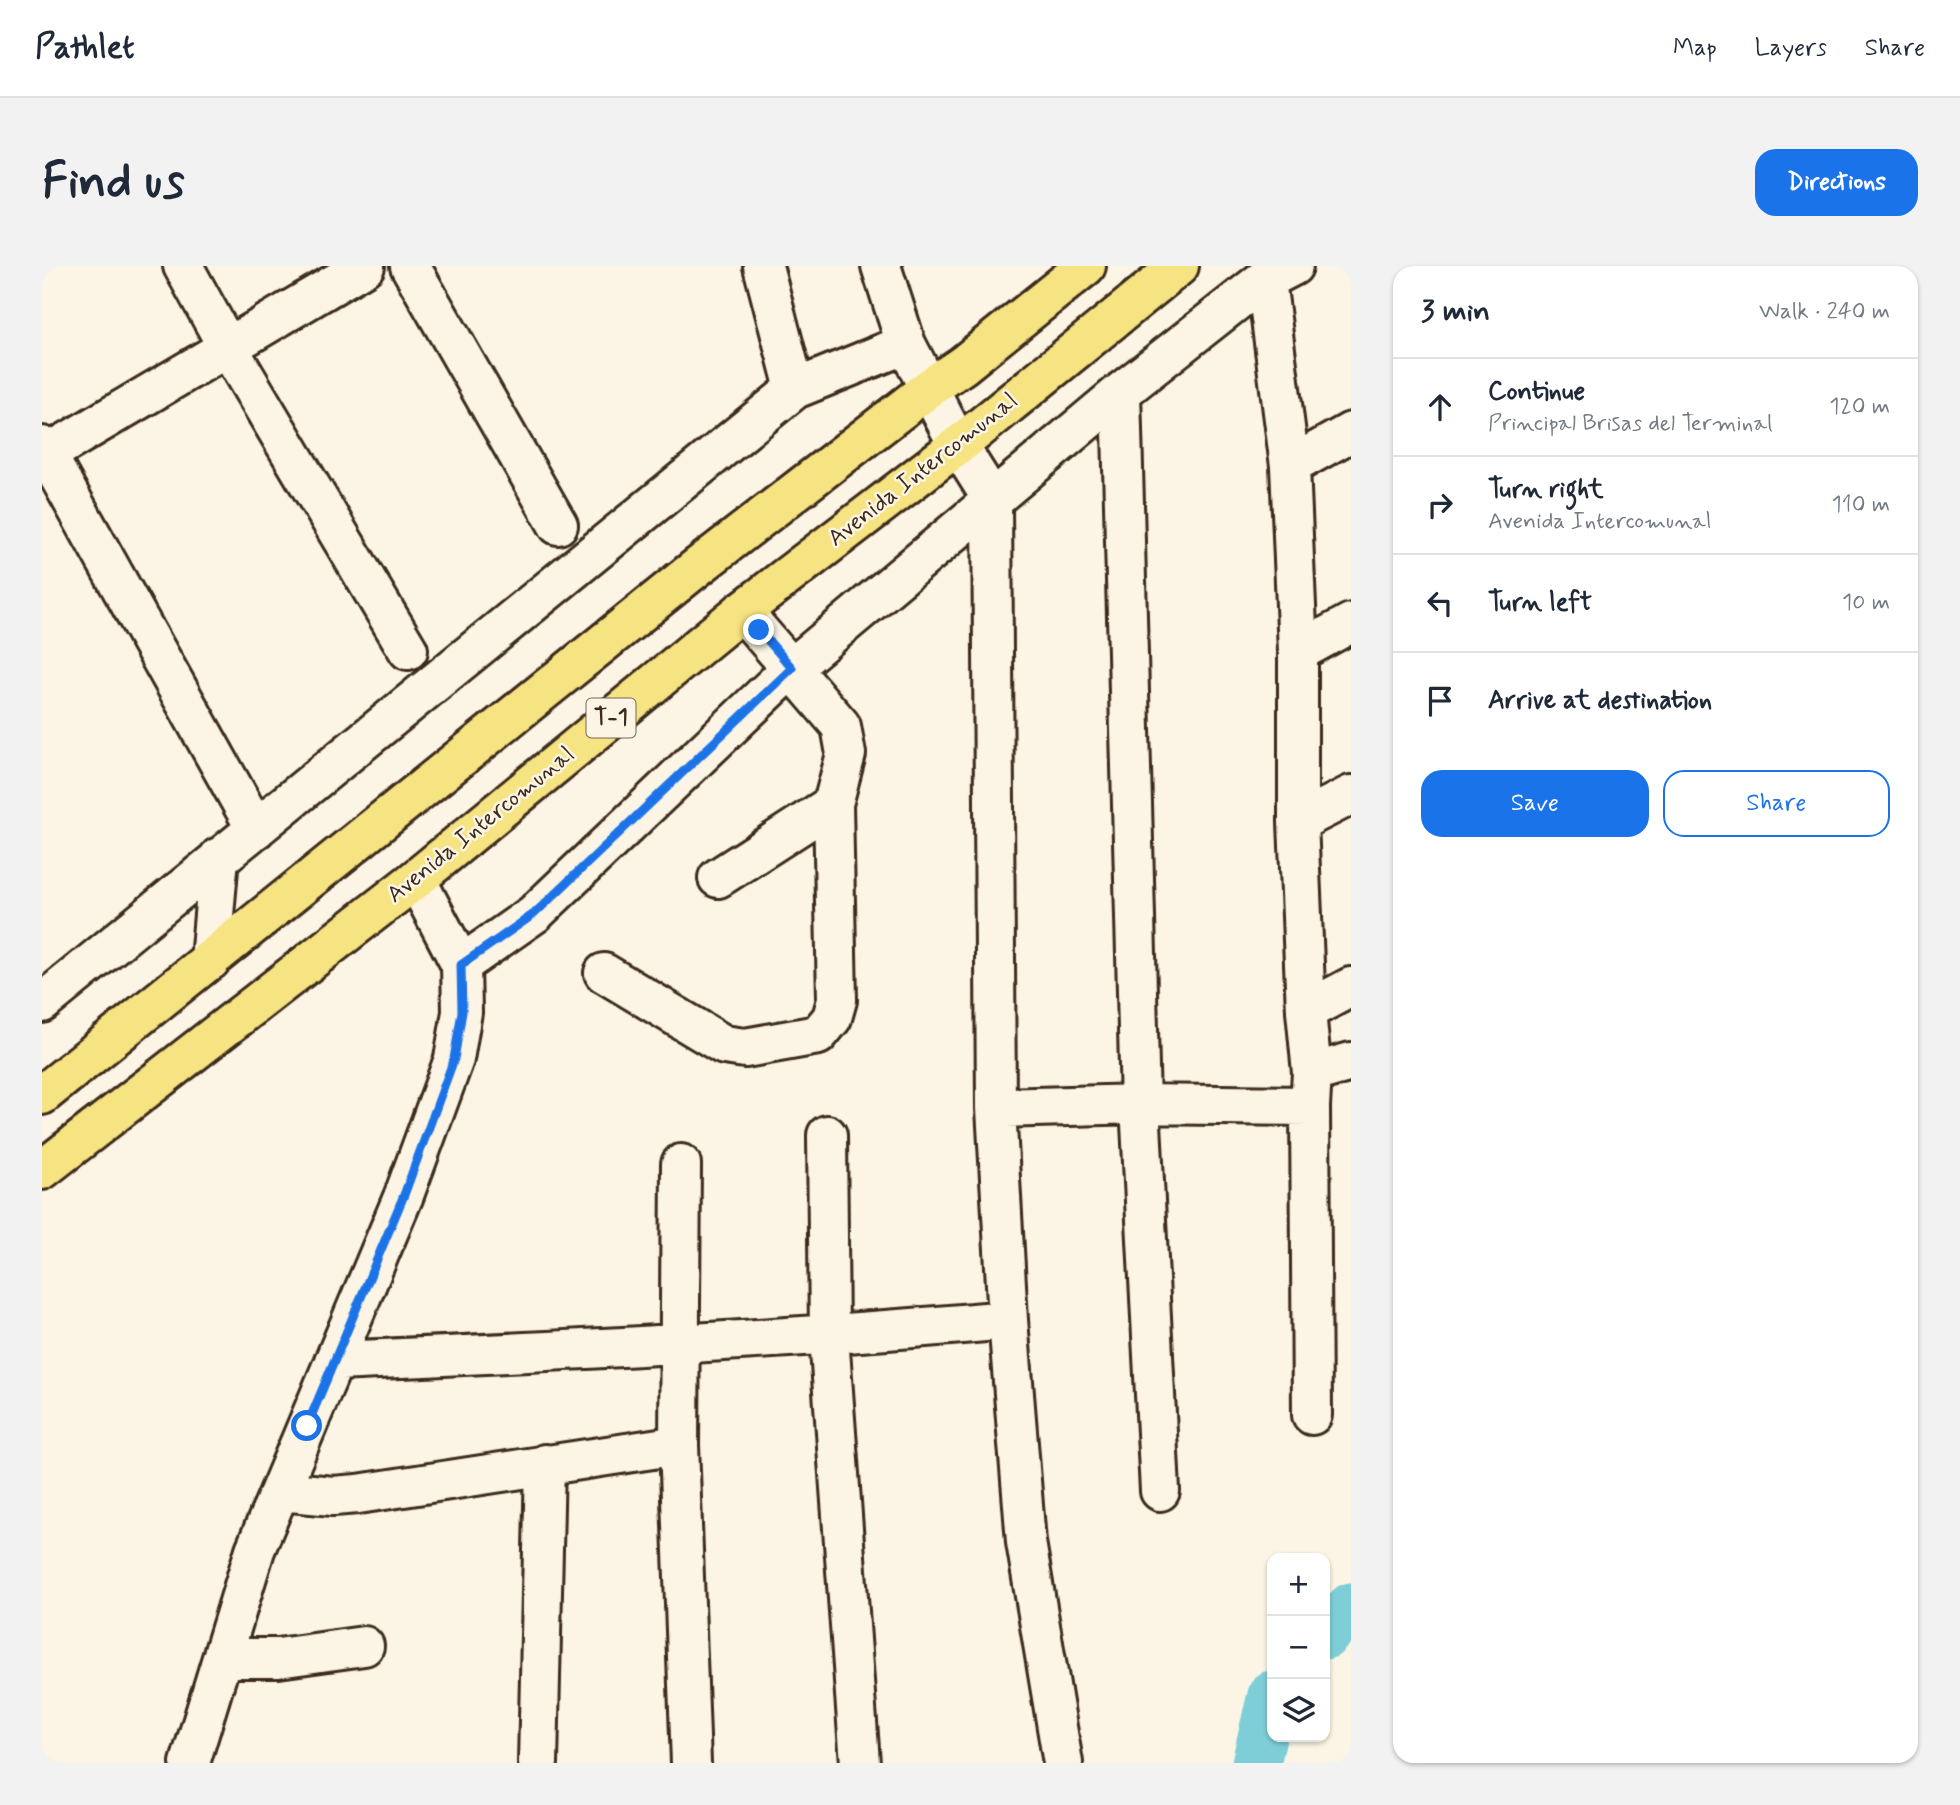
<!DOCTYPE html>
<meta charset="utf-8">
<style>
body{margin:0;font-family:Mynerve,sans-serif;background:#f2f2f3;color:#1f2937}
.controls{position:absolute;right:21px;bottom:21px;display:grid;overflow:hidden;border-radius:14px;box-shadow:0 2px 5px #0004}
.controls button{width:63px;height:63px;display:grid;place-items:center;padding:0;border:0;border-bottom:2px solid #e0e1e3;background:#fff;color:#1f2937;font:35px sans-serif}
.stop{position:absolute;width:21px;height:21px;margin:-16px;border:5px solid #1a73e8;border-radius:50%;background:#fff}
.stop.end{background:#1a73e8;border-color:#fff;box-shadow:0 2px 7px #0008}
.list{margin:0;padding:0;list-style:none}
h2{display:flex;justify-content:space-between;align-items:center;height:91px;margin:0;padding:0 28px;font-size:30px}
h2 small{font-size:23px;font-weight:400;color:#747a83}
.list li{display:grid;grid-template-columns:46px 1fr auto;gap:21px;align-items:center;box-sizing:border-box;height:98px;padding:0 28px;border-top:2px solid #e0e1e3}
.list b{display:block;font-size:26px;white-space:nowrap}
.list p{margin:0;font-size:23px;white-space:nowrap;color:#747a83}
.list em{font-size:23px;font-style:normal;color:#747a83}
.actions{display:flex;gap:14px;padding:21px 28px}
.actions a{flex:1;padding:16px 0;border:2px solid #1a73e8;border-radius:21px;text-align:center;font-size:24px;color:#1a73e8}
.actions .main{background:#1a73e8;color:#fff}
.icon{flex:none;width:38px;height:38px;fill:none;stroke:currentColor;stroke-width:2;stroke-linecap:round;stroke-linejoin:round}
.map{position:relative;flex:none;width:1309px;height:1497px;overflow:hidden;border-radius:21px}
header{display:flex;align-items:center;gap:42px;box-sizing:border-box;height:98px;padding:0 35px;background:#fff;border-bottom:2px solid #e0e1e3}
header strong{font-size:33px}
nav{display:flex;gap:38px;margin-inline-start:auto;font-size:24px}
.intro{display:flex;align-items:center;justify-content:space-between;box-sizing:border-box;height:168px;padding:0 42px}
h1{margin:0;font-size:49px}
.button{padding:18px 32px;border-radius:21px;background:#1a73e8;color:#fff;font-size:24px;font-weight:700}
main{display:flex;gap:42px;padding:0 42px}
aside{flex:1;background:#fff;border-radius:21px;box-shadow:0 2px 5px #0004}
.map>svg:first-child{display:block}
</style>
<header>
<strong>Pathlet</strong>
<nav><a>Map</a><a>Layers</a><a>Share</a></nav>
</header>
<div class="intro"><h1>Find us</h1><a class="button">Directions</a></div>
<main>
<div class="map">
<svg width="1309" height="1497" viewBox="0 0 1309 1497">
<rect width="100%" height="100%" fill="#fcf5e5"/>
<filter id="ink" filterUnits="userSpaceOnUse"><feTurbulence type="fractalNoise" baseFrequency=".0143" numOctaves="2"/><feDisplacementMap in="SourceGraphic" scale="14" xChannelSelector="R" yChannelSelector="G"/><feConvolveMatrix kernelMatrix="1 2 1 2 8 2 1 2 1" color-interpolation-filters="sRGB"/></filter>
<g filter="url(#ink)">
<g fill="none" stroke-linecap="round" stroke-linejoin="round">
<!-- river -->
<path stroke="#7eced7" stroke-width="49" d="M1283,1369L1309,1341
M1214,1497L1230,1429"/>
<!-- minor casing -->
<g stroke="#3b2a1e" stroke-width="44">
<path id="minor" d="M141,0L185,80L366,384
M368,0L516,259
M721,0L753,123
M839,0L864,78
M1251,0L1224,14L1248,200L1256,386V556L1264,745L1270,807L1268,840L1270,1149
M1079,126L1098,838L1118,1225
M0,180L214,563
M0,191L323,0
M1248,200L1309,166
M1256,386L1309,357
M1256,556L1309,529
M676,612L791,538
M168,695L177,591
M419,699L492,648L750,402L1079,126L1239,0
M562,707L682,779L703,782L776,769L790,752L795,734L791,538L804,488L799,460L700,345
M0,737L753,123L864,78L916,179L950,233L954,842L966,1054L984,1276L1021,1497
M1264,745L1309,721
M1270,807L1309,796
M954,842L1098,838L1268,840
M785,869L787,1070L818,1497
M639,898L637,1179L649,1497
M292,1095C517,1085 742,1074 966,1054
M238,1225L291,1230L316,1228L637,1179
M180,1392H236L322,1380
M148,1497L213,1284L362,929L412,793L420,746L419,699L374,613
M496,1497L503,1198"/>
</g>
<!-- major casing -->
<g stroke="#3b2a1e" stroke-width="44">
<path id="major" d="M0,829L653,303L886,123L921,99L1044,0
M0,904L374,613L700,345L923,174L1137,0"/>
</g>
<!-- minor -->
<use href="#minor" stroke="#fcf5e5" stroke-width="38"/>
<!-- major -->
<use href="#major" stroke="#f6e381" stroke-width="38"/>
</g>
</g>
<g fill="none" stroke-linecap="round" stroke-linejoin="round" filter="url(#ink)">
<!-- route -->
<path stroke="#1a73e8" stroke-width="9" d="M265,1160L362,929L412,793L420,746L419,699L492,648L750,402L717,364"/>
</g>
<g text-anchor="middle" dominant-baseline="central" stroke-width="5" stroke-linejoin="round" paint-order="stroke">
<!-- shield labels -->
<rect fill="#fcf5e5" stroke="#75675a" stroke-width="2" x="544.5" y="432.5" width="49" height="39" rx="5"/>
<g font-size="23" font-weight="bold" fill="#3b2a1e">
<text x="569" y="452">T-1</text>
</g>
<!-- street labels -->
<g font-size="24" fill="#3b2a1e" stroke="#fcf5e5">
<text transform="translate(881 204) rotate(-38)">Avenida Intercomunal</text>
<text transform="translate(439 559) rotate(-39)">Avenida Intercomunal</text>
</g>
</g>
</svg>
<div class="controls">
<button>+</button>
<button>−</button>
<button><svg class="icon" aria-label="layers" viewBox="0 0 24 24"><path d="M12 4l9 5-9 5-9-5zM3 14l9 5 9-5"/></svg></button>
</div>
<div class="stop" style="left:265px;top:1160px"></div>
<div class="stop end" style="left:717px;top:364px"></div>
</div>
<aside>
<h2>3 min<small>Walk · 240 m</small></h2>
<ul class="list">
<li><svg class="icon" aria-label="ahead" viewBox="0 0 24 24"><path d="M12 20V5M6 11l6-6 6 6"/></svg><div><b>Continue</b><p>Principal Brisas del Terminal</p></div><em>120 m</em></li>
<li><svg class="icon" aria-label="right" viewBox="0 0 24 24"><path d="M7 20v-9h11M14 6l5 5-5 5"/></svg><div><b>Turn right</b><p>Avenida Intercomunal</p></div><em>110 m</em></li>
<li><svg class="icon" aria-label="left" viewBox="0 0 24 24"><path d="M17 20v-9H6M10 6l-5 5 5 5"/></svg><div><b>Turn left</b></div><em>10 m</em></li>
<li><svg class="icon" aria-label="arrive" viewBox="0 0 24 24"><path d="M6 21V4h12l-3 4 3 4H6"/></svg><div><b>Arrive at destination</b></div></li>
</ul>
<div class="actions"><a class="main">Save</a><a>Share</a></div>
</aside>
</main>
